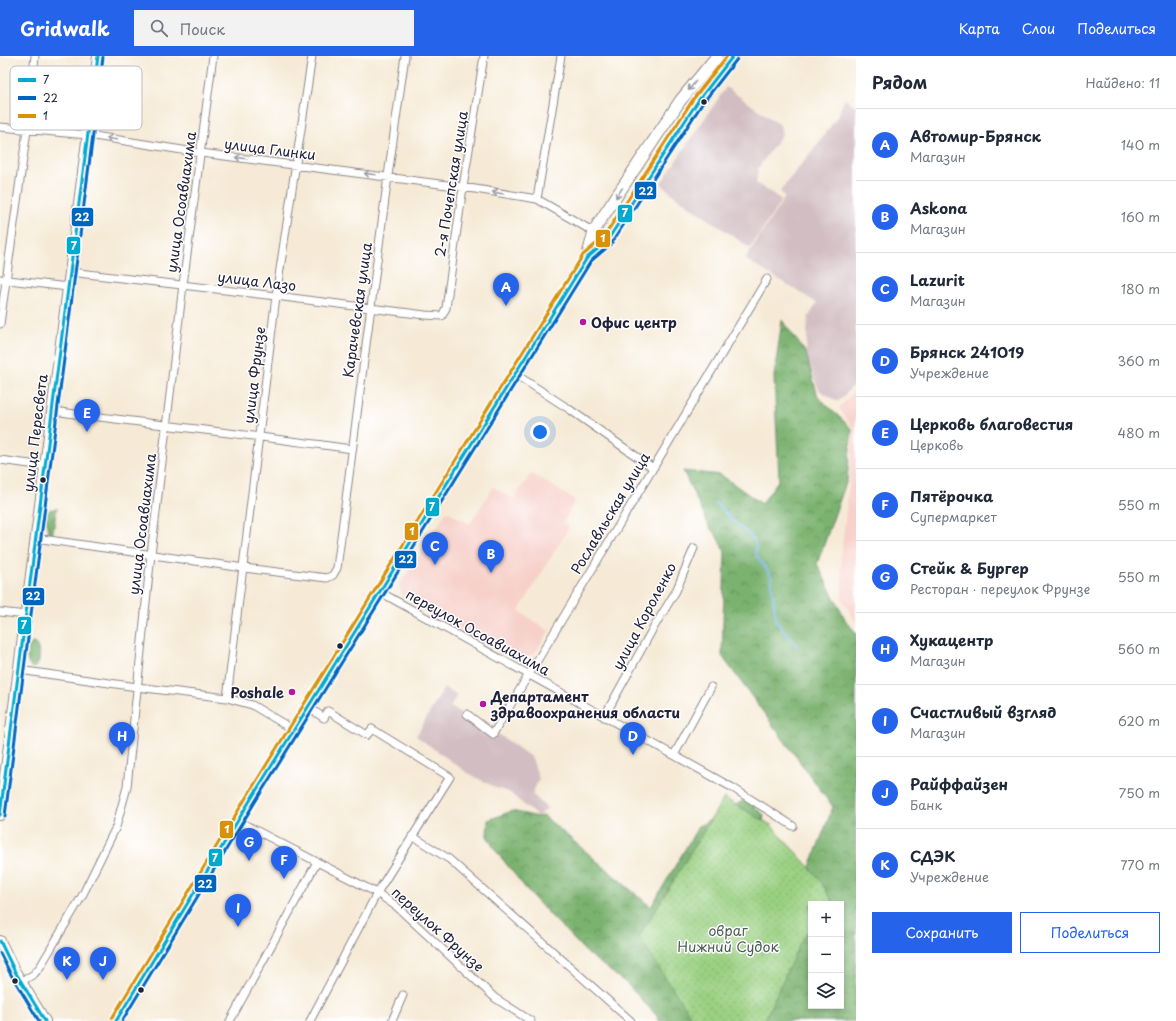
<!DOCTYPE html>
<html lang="ru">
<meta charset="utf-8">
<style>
body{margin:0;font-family:"Playpen Sans",sans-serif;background:#f2f2f3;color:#1f2937}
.controls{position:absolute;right:12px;bottom:12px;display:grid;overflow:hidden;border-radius:0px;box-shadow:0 2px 6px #0003}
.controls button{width:36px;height:36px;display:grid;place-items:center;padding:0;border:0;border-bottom:1px solid #e0e1e3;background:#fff;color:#1f2937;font:20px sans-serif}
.you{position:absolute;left:540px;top:376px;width:14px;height:14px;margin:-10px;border:3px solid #fff;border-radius:50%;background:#1a73e8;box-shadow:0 0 0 6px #1a73e833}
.badge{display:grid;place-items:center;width:26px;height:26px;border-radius:50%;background:#2563eb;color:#fff;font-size:13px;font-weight:700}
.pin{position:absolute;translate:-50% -33px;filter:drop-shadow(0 1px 2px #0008)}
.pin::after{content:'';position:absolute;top:21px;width:14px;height:12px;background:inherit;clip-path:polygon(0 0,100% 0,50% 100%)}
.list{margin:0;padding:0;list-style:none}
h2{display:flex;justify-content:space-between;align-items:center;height:52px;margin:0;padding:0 16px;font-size:17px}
h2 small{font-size:13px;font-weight:400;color:#747a83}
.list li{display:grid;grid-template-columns:26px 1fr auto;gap:12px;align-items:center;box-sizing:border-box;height:72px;padding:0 16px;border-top:1px solid #e0e1e3}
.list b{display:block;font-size:15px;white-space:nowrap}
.list p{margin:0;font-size:13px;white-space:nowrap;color:#747a83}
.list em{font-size:13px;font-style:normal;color:#747a83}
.actions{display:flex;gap:8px;padding:12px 16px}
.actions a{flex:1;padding:9px 0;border:1px solid #2563eb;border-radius:0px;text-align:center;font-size:14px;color:#2563eb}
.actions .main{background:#2563eb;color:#fff}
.icon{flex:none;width:22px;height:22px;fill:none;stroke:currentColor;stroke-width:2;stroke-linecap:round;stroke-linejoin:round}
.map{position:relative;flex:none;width:856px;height:965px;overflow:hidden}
header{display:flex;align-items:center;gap:24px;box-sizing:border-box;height:56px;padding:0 20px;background:#2563eb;color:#fff}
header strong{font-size:19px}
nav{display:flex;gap:22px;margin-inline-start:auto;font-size:14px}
.search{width:280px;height:36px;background:#f2f2f3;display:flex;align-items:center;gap:10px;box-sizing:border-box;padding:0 14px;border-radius:0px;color:#747a83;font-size:15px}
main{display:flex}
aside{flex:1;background:#fff}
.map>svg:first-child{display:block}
</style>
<header>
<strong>Gridwalk</strong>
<div class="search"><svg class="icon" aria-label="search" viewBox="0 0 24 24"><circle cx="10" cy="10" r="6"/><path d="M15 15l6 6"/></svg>Поиск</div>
<nav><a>Карта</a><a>Слои</a><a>Поделиться</a></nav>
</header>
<main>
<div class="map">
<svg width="856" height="965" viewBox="0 0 856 965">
<defs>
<pattern id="forest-crowns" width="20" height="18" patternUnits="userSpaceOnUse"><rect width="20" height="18" fill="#7bb26f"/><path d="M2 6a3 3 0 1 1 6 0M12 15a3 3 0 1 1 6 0" fill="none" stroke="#64905c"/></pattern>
<pattern id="garden-dots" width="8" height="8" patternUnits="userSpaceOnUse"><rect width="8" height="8" fill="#9ad081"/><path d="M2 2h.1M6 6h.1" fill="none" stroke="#84b270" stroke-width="1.8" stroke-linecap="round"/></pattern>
</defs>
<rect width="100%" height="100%" fill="#fff"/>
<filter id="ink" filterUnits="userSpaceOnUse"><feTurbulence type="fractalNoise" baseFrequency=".025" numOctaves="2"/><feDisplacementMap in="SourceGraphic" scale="8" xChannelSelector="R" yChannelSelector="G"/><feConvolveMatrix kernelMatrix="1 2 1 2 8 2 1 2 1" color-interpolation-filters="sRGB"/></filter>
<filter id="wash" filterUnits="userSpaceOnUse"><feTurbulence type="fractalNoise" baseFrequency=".012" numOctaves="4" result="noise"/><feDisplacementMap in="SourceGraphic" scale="16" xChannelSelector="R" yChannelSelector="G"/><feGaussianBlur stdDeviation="0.9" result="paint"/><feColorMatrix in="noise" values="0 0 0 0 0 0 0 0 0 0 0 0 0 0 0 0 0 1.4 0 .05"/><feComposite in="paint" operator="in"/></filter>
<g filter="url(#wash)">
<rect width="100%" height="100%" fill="#f6ead6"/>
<!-- built -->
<path fill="#f7d0ca" d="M856,333V566L842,543L841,501L849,428L854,374L839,352Z
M531,417L575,444L563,467L569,471L519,555L549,575L535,597L517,605L402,539L399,530L447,455L470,468L493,431L514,443Z"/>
<!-- industrial -->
<path fill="#d2bec2" d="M726,31L780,69L782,78L758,112L756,127L782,144L750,192L672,138L661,127Z
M845,43L856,51V326L838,346L819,334L806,297L808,262L817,247L745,203L785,141L780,135L823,81L837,61Z
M444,632L457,639L450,651L497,677L532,702L539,723L532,738L547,752L538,761L509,736L496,732L466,716L416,680Z"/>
<!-- forest -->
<path fill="url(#forest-crowns)" stroke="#4e6a55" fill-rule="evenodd" d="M782,264L806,297L818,341L852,373L847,424L817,508L846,565L856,577V965H658L657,960L626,927L588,898L531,839L496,795L487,780L488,764L512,755L538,761L544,760L651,851L698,771L746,743L764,759L762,774L809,813L833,751L722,600L725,496L716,479L710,472L683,415L721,419L762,448L779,423L774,320ZM811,848H841V950H811Z
M57,452L52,481H49L45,459L49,454Z
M32,587H35C39,593 41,603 37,610L32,612C25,607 26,593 32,587Z"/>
<!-- garden -->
<path fill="url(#garden-dots)" stroke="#5e795e" d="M724,742L771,769L818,821L834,848H811V873L801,885L764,965H694L639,881Z"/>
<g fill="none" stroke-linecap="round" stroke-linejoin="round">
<!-- stream -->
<path stroke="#79b9ed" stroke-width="2" d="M715,446L732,464L750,479L755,486L756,499L771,520L776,565L797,590"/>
</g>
</g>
<g filter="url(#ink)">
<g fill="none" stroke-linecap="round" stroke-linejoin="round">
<!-- minor casing -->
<g stroke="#8c8688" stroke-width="9">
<path id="minor" d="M0,71L88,79L201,97L463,131L537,143L594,176
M537,143L561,0
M70,216L276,240L425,259L442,260L446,252L463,131L484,0
M0,223L68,231
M0,268L27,74L35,0
M515,318L569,353L653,412
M52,355C152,368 252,379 352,393
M0,404L45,410
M35,482L244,512L327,522L333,519L337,512L388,120L405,0
M380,536L733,732L793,770
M0,556L26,559
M19,614L137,631L227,642L252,649L294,674
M227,642L276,240L312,0
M308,651L324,662L328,655L367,679L372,673L450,721L377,837L310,965
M467,658L493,678L767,223
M604,661L651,576L676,535L694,492
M674,699L711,631
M238,765L377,837L396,850L495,942L531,965
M412,780L449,803L631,965
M21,926L34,918L40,911L82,840L116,771L127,731L151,498L183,229L213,0
M230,965L317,806
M392,965L403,939"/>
</g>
<!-- secondary casing -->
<g stroke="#8c8688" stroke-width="12">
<path id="secondary" d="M0,759L98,0
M0,885L14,914L45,965"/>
</g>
<!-- primary casing -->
<g stroke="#8c8688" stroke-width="13">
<path id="primary" d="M587,202L594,176L598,168L680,45L717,0
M116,965L251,743L587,202L607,185L698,45L733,0"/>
</g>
<!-- minor -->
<use href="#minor" stroke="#fff" stroke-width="7"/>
<!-- secondary -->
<use href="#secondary" stroke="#fff" stroke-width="10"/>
<!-- primary -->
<use href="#primary" stroke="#fff" stroke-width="11"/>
<!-- bus-1 casing -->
<g stroke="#fff" stroke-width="6">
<path id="bus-1" d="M0,759L98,0
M0,885L14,914L45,965
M116,965L251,743L587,202L607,185L698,45L733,0"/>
</g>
<!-- bus-2 casing -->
<g stroke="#fff" stroke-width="6">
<path id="bus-2" d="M5,760L103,1
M0,897L10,917L39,965
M122,965L255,746L591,205L611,188L702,48L737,3"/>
</g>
<!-- bus-3 casing -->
<g stroke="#fff" stroke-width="6">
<path id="bus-3" d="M112,962L247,740L583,199L603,182L694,42L727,0"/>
</g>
<!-- bus-1 -->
<use href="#bus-1" stroke="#00a9ce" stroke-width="3"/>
<!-- bus-2 -->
<use href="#bus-2" stroke="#0065bd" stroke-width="3"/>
<!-- bus-3 -->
<use href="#bus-3" stroke="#d79209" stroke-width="3"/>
</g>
<!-- one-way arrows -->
<defs><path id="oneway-shaft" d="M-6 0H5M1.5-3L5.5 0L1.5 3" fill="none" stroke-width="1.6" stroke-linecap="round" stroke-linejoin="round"/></defs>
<g stroke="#9c9ca7">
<use href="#oneway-shaft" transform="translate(692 30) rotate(129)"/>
<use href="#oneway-shaft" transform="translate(112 83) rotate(-171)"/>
<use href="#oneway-shaft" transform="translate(241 102) rotate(-173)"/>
<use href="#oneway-shaft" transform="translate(370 118) rotate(-173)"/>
<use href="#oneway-shaft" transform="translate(498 137) rotate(-170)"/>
<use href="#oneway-shaft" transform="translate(619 137) rotate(124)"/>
</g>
</g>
<!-- markers -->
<g fill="#22223b" stroke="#fff" stroke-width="1.5">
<circle cx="704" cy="46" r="3.5"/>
<circle cx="43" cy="424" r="3.5"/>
<circle cx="340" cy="590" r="3.5"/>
<circle cx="15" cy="925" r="3.5"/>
<circle cx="141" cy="934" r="3.5"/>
</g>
<g fill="#b5179e" stroke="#fff" stroke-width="1.5">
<circle cx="583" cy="266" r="4"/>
<circle cx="292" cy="636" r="4"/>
<circle cx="483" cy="648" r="4"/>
</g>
<g text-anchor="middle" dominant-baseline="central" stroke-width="3" stroke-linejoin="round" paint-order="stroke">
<!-- street labels -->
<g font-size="14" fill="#22223b" stroke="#fff">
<text transform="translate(270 93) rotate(7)">улица Глинки</text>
<text transform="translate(451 128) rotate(-81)">2-я Почепская улица</text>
<text transform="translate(181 146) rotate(-82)">улица Осоавиахима</text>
<text transform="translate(257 225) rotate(7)">улица Лазо</text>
<text transform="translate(357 254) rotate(-82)">Карачевская улица</text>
<text transform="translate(254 319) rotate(-83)">улица Фрунзе</text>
<text transform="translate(35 377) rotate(-83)">улица Пересвета</text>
<text transform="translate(610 457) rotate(-59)">Рославльская улица</text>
<text transform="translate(142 468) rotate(-83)">улица Осоавиахима</text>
<text transform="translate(644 560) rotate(-62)">улица Короленко</text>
<text transform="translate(478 576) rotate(29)">переулок Осоавиахима</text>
<text transform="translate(438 873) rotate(42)">переулок Фрунзе</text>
</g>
<!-- poi labels -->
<g font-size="14" font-weight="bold" fill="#22223b" stroke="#fff" text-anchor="start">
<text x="591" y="266">Офис центр</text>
<text x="284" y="636" text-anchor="end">Poshale</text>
<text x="491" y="640">Департамент<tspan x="491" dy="16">здравоохранения области</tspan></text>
</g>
<!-- park labels -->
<g font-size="14" fill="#4c5f54" stroke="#fff">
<text x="728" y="874">овраг<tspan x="728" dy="16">Нижний Судок</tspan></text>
</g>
</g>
<!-- legend -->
<rect x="10" y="10" width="132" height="64" rx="6" fill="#fff" stroke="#bdbdc4" stroke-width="1"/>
<rect x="18" y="22" width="18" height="4" fill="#00a9ce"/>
<rect x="18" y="40" width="18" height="4" fill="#0065bd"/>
<rect x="18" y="58" width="18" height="4" fill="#d79209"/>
<g font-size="11" fill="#22223b">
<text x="43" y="28">7</text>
<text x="43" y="46">22</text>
<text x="43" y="64">1</text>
</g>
<g stroke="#fff" stroke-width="1.5">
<rect x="634" y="125" width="23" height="19" rx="4" fill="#0065bd"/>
<rect x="617" y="148" width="16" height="19" rx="4" fill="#00a9ce"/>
<rect x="71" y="151" width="23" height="20" rx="4" fill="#0065bd"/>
<rect x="595" y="173" width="16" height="19" rx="4" fill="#d79209"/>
<rect x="66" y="180" width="15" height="19" rx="4" fill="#00a9ce"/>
<rect x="425" y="441" width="15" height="20" rx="4" fill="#00a9ce"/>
<rect x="404" y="466" width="15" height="19" rx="4" fill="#d79209"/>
<rect x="394" y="494" width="23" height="19" rx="4" fill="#0065bd"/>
<rect x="22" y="531" width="23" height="19" rx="4" fill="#0065bd"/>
<rect x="17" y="560" width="15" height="19" rx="4" fill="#00a9ce"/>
<rect x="219" y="764" width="15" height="19" rx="4" fill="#d79209"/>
<rect x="208" y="792" width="15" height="19" rx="4" fill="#00a9ce"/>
<rect x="194" y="818" width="23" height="19" rx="4" fill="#0065bd"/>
</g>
<g font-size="11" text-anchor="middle" font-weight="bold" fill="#fff">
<text x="646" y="139">22</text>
<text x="625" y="161">7</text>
<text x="82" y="165">22</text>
<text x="603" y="186">1</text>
<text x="74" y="194">7</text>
<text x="432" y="455">7</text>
<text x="412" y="479">1</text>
<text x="406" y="507">22</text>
<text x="33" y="544">22</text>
<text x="24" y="573">7</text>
<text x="227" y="777">1</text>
<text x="215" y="806">7</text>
<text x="205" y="832">22</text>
</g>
</svg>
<div class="controls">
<button>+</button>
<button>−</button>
<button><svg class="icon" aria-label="layers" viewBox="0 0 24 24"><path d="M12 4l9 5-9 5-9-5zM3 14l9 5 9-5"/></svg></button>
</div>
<div class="you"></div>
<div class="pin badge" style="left:506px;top:250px">A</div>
<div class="pin badge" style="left:491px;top:517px">B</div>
<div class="pin badge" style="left:435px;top:509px">C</div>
<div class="pin badge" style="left:633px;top:699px">D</div>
<div class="pin badge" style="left:87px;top:376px">E</div>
<div class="pin badge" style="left:284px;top:823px">F</div>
<div class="pin badge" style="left:249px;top:805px">G</div>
<div class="pin badge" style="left:122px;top:699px">H</div>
<div class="pin badge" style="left:238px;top:871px">I</div>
<div class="pin badge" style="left:103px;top:924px">J</div>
<div class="pin badge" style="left:67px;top:924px">K</div>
</div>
<aside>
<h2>Рядом<small>Найдено: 11</small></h2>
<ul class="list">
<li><span class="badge">A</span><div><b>Автомир-Брянск</b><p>Магазин</p></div><em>140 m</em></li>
<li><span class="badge">B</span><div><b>Askona</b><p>Магазин</p></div><em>160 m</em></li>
<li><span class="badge">C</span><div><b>Lazurit</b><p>Магазин</p></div><em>180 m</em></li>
<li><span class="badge">D</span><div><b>Брянск 241019</b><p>Учреждение</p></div><em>360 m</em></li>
<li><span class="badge">E</span><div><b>Церковь благовестия</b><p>Церковь</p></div><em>480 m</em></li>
<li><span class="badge">F</span><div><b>Пятёрочка</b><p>Супермаркет</p></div><em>550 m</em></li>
<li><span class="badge">G</span><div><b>Стейк &amp; Бургер</b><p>Ресторан · переулок Фрунзе</p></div><em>550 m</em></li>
<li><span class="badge">H</span><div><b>Хукацентр</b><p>Магазин</p></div><em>560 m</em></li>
<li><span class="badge">I</span><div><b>Счастливый взгляд</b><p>Магазин</p></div><em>620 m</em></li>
<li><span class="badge">J</span><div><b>Райффайзен</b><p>Банк</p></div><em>750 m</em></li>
<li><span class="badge">K</span><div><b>СДЭК</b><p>Учреждение</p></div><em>770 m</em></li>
</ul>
<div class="actions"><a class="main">Сохранить</a><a>Поделиться</a></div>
</aside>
</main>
